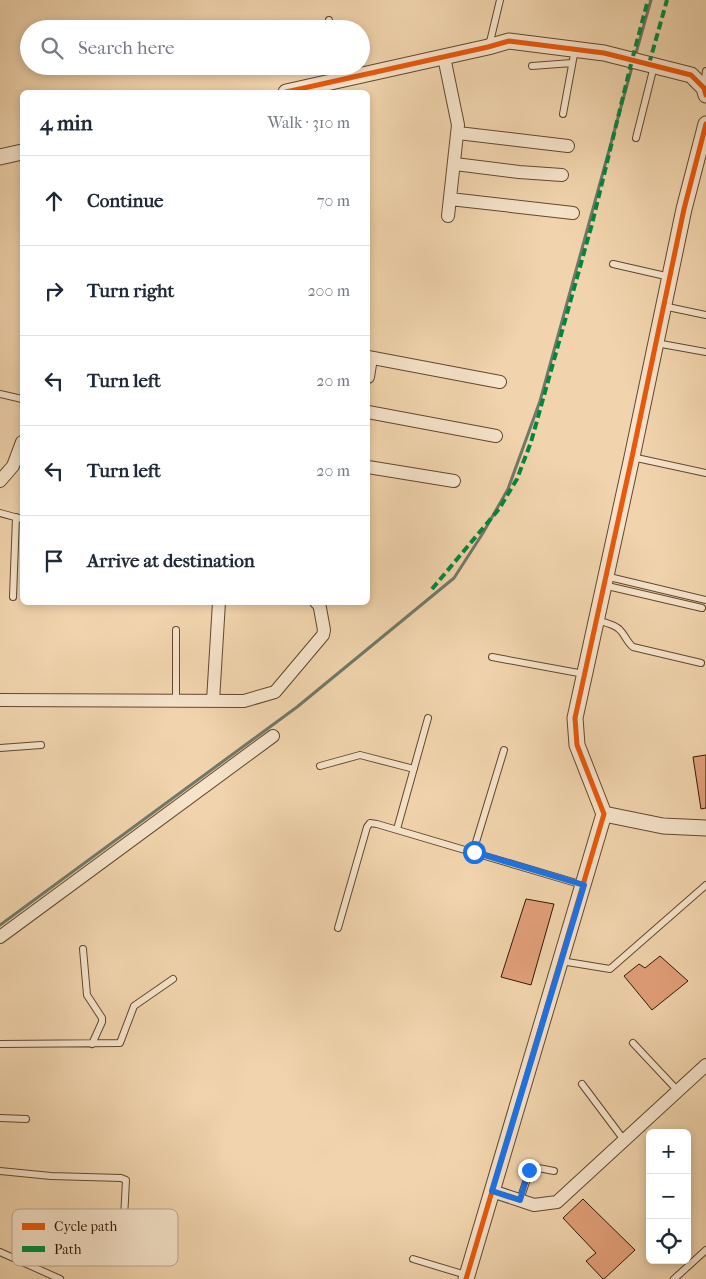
<!DOCTYPE html>
<meta charset="utf-8">
<style>
body{margin:0;font-family:"IM FELL French Canon",serif;background:#f2f2f3;color:#1f2937}
.controls{position:absolute;right:15px;bottom:15px;display:grid;overflow:hidden;border-radius:8px;box-shadow:0 2px 8px #0003}
.controls button{width:45px;height:45px;display:grid;place-items:center;padding:0;border:0;border-bottom:1px solid #e0e1e3;background:#fff;color:#1f2937;font:25px sans-serif}
.stop{position:absolute;width:15px;height:15px;margin:-11px;border:4px solid #1a73e8;border-radius:50%;background:#fff}
.stop.end{background:#1a73e8;border-color:#fff;box-shadow:0 1px 5px #0008}
.list{margin:0;padding:0;list-style:none}
h2{display:flex;justify-content:space-between;align-items:center;height:65px;margin:0;padding:0 20px;font-size:21px}
h2 small{font-size:16px;font-weight:400;color:#747a83}
.list li{display:grid;grid-template-columns:32px 1fr auto;gap:15px;align-items:center;box-sizing:border-box;height:90px;padding:0 20px;border-top:1px solid #e0e1e3}
.list b{display:block;font-size:19px;white-space:nowrap}
.list em{font-size:16px;font-style:normal;color:#747a83}
.icon{flex:none;width:28px;height:28px;fill:none;stroke:currentColor;stroke-width:2;stroke-linecap:round;stroke-linejoin:round}
.map{position:relative;flex:none;width:706px;height:1279px;overflow:hidden}
.search{position:absolute;background:#fff;box-shadow:0 2px 8px #0003;left:20px;top:20px;width:350px;height:55px;display:flex;align-items:center;gap:12px;box-sizing:border-box;padding:0 18px;border-radius:28px;color:#747a83;font-size:19px}
.panel{position:absolute;background:#fff;box-shadow:0 2px 8px #0003;left:20px;top:90px;width:350px;height:515px;border-radius:8px}
.map>svg:first-child{display:block}
</style>
<div class="map">
<svg width="706" height="1279" viewBox="0 0 706 1279">
<rect width="100%" height="100%" fill="#f1d4ad"/>
<filter id="stains"><feTurbulence type="fractalNoise" baseFrequency=".004" numOctaves="4"/><feColorMatrix values="0 0 0 0 .2 0 0 0 0 .09 0 0 0 0 .02 0 0 0 .5 -.17"/></filter>
<radialGradient id="worn" r=".72"><stop offset=".6" stop-color="#630" stop-opacity="0"/><stop offset="1" stop-color="#630" stop-opacity=".3"/></radialGradient>
<g fill="none" stroke-linecap="round" stroke-linejoin="round">
<!-- stream -->
<path stroke="#717868" stroke-width="3" d="M636,53L651,0
M0,925L297,707L454,578L483,533L508,489L540,401L632,67"/>
</g>
<!-- building -->
<path fill="#e2a07a" stroke="#321903" d="M706,755V808L701,809L693,757Z
M526,899L554,904L531,985L501,977Z
M660,956L688,981L652,1010L624,976L639,964L645,968Z
M583,1199L635,1250L604,1279H603L586,1261L596,1253L563,1218Z"/>
<g fill="none" stroke-linecap="round" stroke-linejoin="round">
<!-- service casing -->
<g stroke="#62482e" stroke-width="8">
<path id="service" d="M329,20L331,29
M489,46L500,0
M340,66L343,78
M532,66L572,63
M704,87L706,71
M563,114L575,49
M636,138L654,66
M613,264L670,277
M663,306L706,315
M656,343L706,352
M0,394L22,399
M632,457L706,473
M0,513L22,519
M605,576L706,600
M603,585L702,608
M13,597L16,517
M596,620C603,622 615,624 620,630C625,635 627,642 633,647L701,663
M492,657L584,674
M176,701V630
M0,748L41,745
M320,766L360,755L414,769
M397,829L428,718
M473,852L504,750
M338,928L367,827L370,823L377,824L583,885
M83,949L87,995L102,1018V1022L92,1044
M561,961L610,969L706,885
M633,1043L678,1091
M0,1044L120,1043L134,1006L173,979
M582,1084L624,1140
M0,1118L26,1119
M0,1171L51,1176L121,1178L126,1180L122,1257
M520,1200L531,1167H533L554,1171
M0,1252L60,1279
M413,1259L466,1275
M674,1279L706,1250"/>
</g>
<!-- minor casing -->
<g stroke="#62482e" stroke-width="14">
<path id="minor" d="M444,57L458,125L448,216
M458,133L568,146
M455,164L519,172L562,175
M450,199L573,213
M368,357L500,382
M368,377L371,358
M368,412L496,436
M368,467L454,481
M0,481L13,466L22,442
M0,700L244,701L275,692L323,635L324,630L320,608L319,605L316,602
M213,701L219,602
M0,937L273,736
M492,1191L534,1205L557,1202L706,1065"/>
</g>
<!-- tertiary casing -->
<g stroke="#62482e" stroke-width="17">
<path id="tertiary" d="M286,92L488,47L509,41L604,53L691,75L704,88L706,95
M0,157L22,152
M604,814L663,826L706,828
M466,1279L604,814L577,745L575,718L632,457L684,209L706,124"/>
</g>
<!-- service -->
<use href="#service" stroke="#f6e3ca" stroke-width="6"/>
<!-- minor -->
<use href="#minor" stroke="#f6e3ca" stroke-width="12"/>
<!-- tertiary -->
<use href="#tertiary" stroke="#f6e3ca" stroke-width="15"/>
<!-- quiet -->
<path stroke="#00873e" stroke-width="4" stroke-dasharray="8 4" stroke-linecap="butt" d="M649,64L667,0
M432,589L499,509L517,479L531,442L592,224L632,60L648,0"/>
<!-- cycleway casing -->
<g stroke="#f6e3ca" stroke-width="8">
<path id="cycleway" d="M286,92L488,47L509,41L604,53L691,75L704,88L706,95
M466,1279L604,814L577,745L575,718L632,457L684,209L706,124"/>
</g>
<!-- cycleway -->
<use href="#cycleway" stroke="#e8590c" stroke-width="5"/>
</g>
<g fill="none" stroke-linecap="round" stroke-linejoin="round">
<!-- route -->
<path stroke="#1a73e8" stroke-width="6" d="M474,852L584,885L492,1191L520,1200L529,1170"/>
</g>
<!-- legend -->
<rect x="12" y="1209" width="166" height="57" rx="8" fill="#f6e3ca" stroke="#bba68e" stroke-width="1"/>
<rect x="22" y="1223" width="23" height="7" fill="#e8590c"/>
<rect x="22" y="1246" width="23" height="6" fill="#00873e"/>
<g font-size="14" fill="#321903">
<text x="54" y="1231">Cycle path</text>
<text x="54" y="1254">Path</text>
</g>
<rect width="100%" height="100%" filter="url(#stains)"/>
<rect width="100%" height="100%" fill="url(#worn)"/>
</svg>
<div class="controls">
<button>+</button>
<button>−</button>
<button><svg class="icon" aria-label="locate" viewBox="0 0 24 24"><circle cx="12" cy="12" r="6"/><path d="M12 2v4M12 18v4M2 12h4M18 12h4"/></svg></button>
</div>
<div class="stop" style="left:474px;top:852px"></div>
<div class="stop end" style="left:529px;top:1170px"></div>
<div class="search"><svg class="icon" aria-label="search" viewBox="0 0 24 24"><circle cx="10" cy="10" r="6"/><path d="M15 15l6 6"/></svg>Search here</div>
<section class="panel">
<h2>4 min<small>Walk · 310 m</small></h2>
<ul class="list">
<li><svg class="icon" aria-label="ahead" viewBox="0 0 24 24"><path d="M12 20V5M6 11l6-6 6 6"/></svg><div><b>Continue</b></div><em>70 m</em></li>
<li><svg class="icon" aria-label="right" viewBox="0 0 24 24"><path d="M7 20v-9h11M14 6l5 5-5 5"/></svg><div><b>Turn right</b></div><em>200 m</em></li>
<li><svg class="icon" aria-label="left" viewBox="0 0 24 24"><path d="M17 20v-9H6M10 6l-5 5 5 5"/></svg><div><b>Turn left</b></div><em>20 m</em></li>
<li><svg class="icon" aria-label="left" viewBox="0 0 24 24"><path d="M17 20v-9H6M10 6l-5 5 5 5"/></svg><div><b>Turn left</b></div><em>20 m</em></li>
<li><svg class="icon" aria-label="arrive" viewBox="0 0 24 24"><path d="M6 21V4h12l-3 4 3 4H6"/></svg><div><b>Arrive at destination</b></div></li>
</ul>
</section>
</div>
